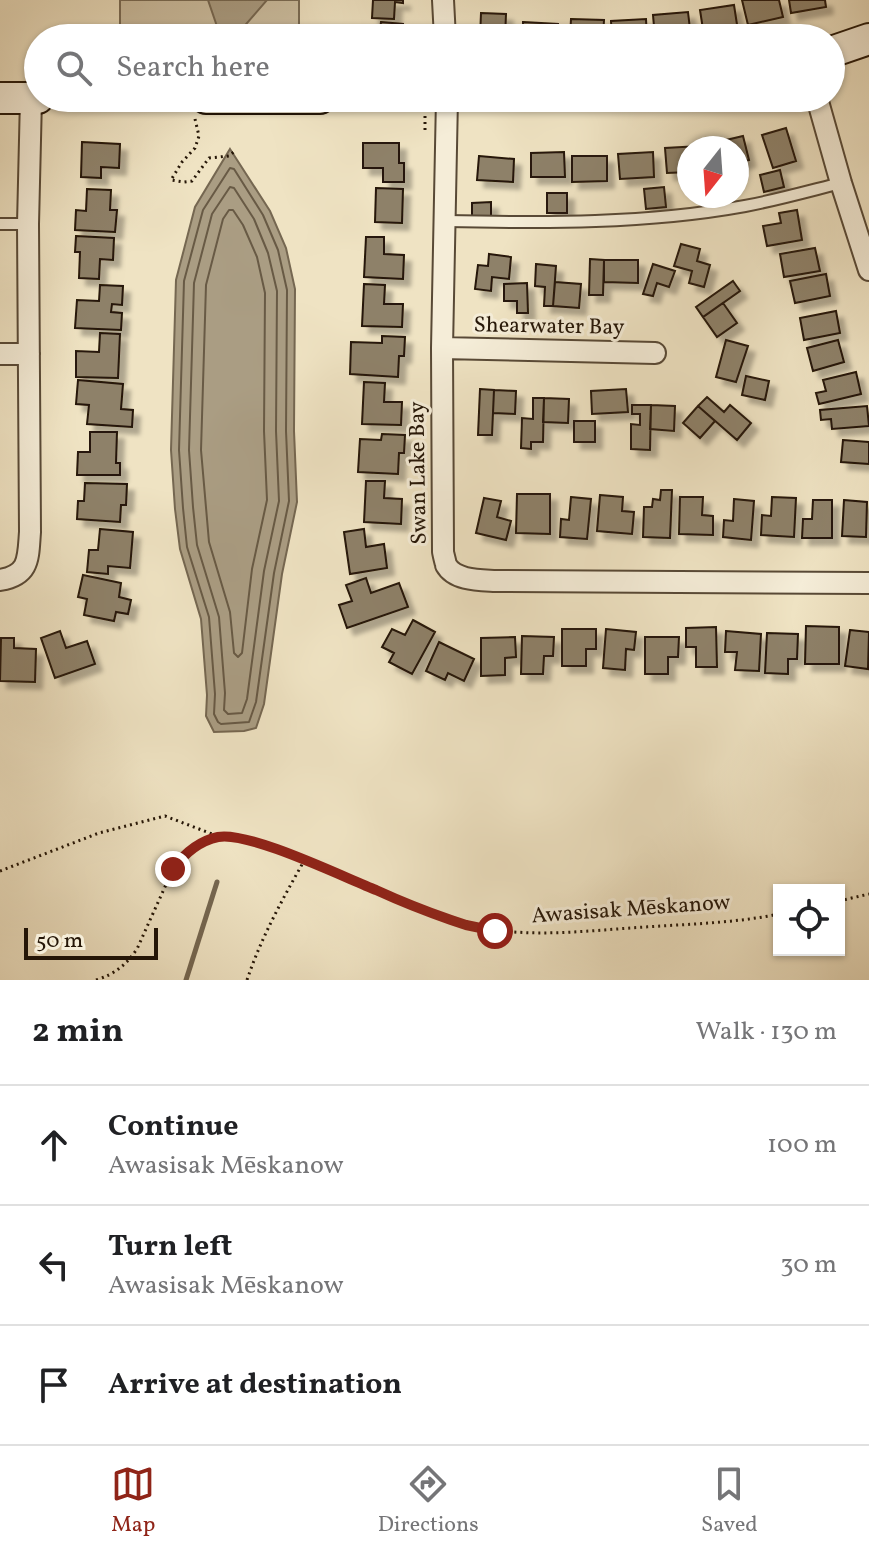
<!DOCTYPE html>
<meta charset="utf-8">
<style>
body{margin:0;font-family:Vollkorn,serif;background:#f2f2f2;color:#202124}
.controls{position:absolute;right:24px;bottom:24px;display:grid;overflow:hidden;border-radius:0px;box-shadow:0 2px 6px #0004}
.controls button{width:72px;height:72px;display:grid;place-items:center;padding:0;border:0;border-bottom:2px solid #e0e0e0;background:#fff;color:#202124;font:40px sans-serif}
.compass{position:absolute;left:677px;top:136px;width:72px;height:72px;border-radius:50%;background:#fff;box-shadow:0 2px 6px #0004;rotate:197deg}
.scale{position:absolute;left:24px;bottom:20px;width:134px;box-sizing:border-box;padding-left:8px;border:4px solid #251607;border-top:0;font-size:22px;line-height:28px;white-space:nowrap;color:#251607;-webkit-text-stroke:6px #f5edd8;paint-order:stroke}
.stop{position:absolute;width:24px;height:24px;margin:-18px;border:6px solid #8f2418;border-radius:50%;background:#fff}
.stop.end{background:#8f2418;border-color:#fff;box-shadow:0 2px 8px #0008}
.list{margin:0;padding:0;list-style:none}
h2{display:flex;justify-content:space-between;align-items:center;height:104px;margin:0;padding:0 32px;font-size:34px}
h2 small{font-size:26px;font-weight:400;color:#757577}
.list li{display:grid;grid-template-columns:52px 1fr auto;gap:24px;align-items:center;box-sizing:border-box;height:120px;padding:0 32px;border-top:2px solid #e0e0e0}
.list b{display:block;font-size:30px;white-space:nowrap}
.list p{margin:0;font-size:26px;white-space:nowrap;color:#757577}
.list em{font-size:26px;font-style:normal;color:#757577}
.icon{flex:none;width:44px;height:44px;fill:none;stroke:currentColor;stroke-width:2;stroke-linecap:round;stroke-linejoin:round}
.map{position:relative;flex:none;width:869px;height:980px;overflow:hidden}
.search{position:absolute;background:#fff;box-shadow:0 2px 6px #0004;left:24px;right:24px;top:24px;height:88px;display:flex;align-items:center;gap:20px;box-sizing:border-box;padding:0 28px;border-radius:44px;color:#757577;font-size:30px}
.sheet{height:464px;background:#fff}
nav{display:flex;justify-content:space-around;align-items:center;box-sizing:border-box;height:112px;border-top:2px solid #e0e0e0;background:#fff;font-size:22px;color:#757577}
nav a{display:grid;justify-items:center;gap:4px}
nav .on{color:#8f2418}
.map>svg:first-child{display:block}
</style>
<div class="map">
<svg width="869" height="980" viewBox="0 0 869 980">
<defs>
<filter id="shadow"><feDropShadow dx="7" dy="7" stdDeviation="2" flood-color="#0004"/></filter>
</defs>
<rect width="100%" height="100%" fill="#efe3c3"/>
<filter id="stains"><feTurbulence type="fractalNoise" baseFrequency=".0025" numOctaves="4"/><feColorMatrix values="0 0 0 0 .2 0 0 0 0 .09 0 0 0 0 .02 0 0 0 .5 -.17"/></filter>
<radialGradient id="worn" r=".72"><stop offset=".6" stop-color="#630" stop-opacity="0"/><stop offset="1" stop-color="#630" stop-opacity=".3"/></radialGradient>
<!-- green -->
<path fill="#cdc0a3" stroke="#796b55" stroke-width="2" d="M120,0H299V38H120Z"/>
<!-- water -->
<path fill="#aa9d83" stroke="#756751" stroke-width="2" d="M208,0H267L234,38H221Z
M230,149L270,211L286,248L295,289L294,431L297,502L282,574L264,704L256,728L244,731L214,732L206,716L207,695L201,619L180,549L175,509L171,450L176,280L195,207Z"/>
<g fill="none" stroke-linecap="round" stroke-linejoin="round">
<!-- shore -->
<path stroke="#685a45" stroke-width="2" d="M230,168L234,169L263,215L278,250L287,290L286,431L289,501L274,573L256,702L249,722L221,724L218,722L214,714L215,694L209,617L187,547L183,508L179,450L184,281L203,210Z
M230,187L234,188L254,219L268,253L277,291L276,431L279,501L264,571L247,699L242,713L228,714L224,710L225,693L219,617L197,545L193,507L189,450L194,283L212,214Z
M233,210L243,225L257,257L265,293L264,431L267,500L252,569L242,653L238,657L234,653L230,612L209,542L201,450L206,285L223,219L229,210Z"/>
<!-- stream -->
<path stroke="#756751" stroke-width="5" d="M186,980L217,882"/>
</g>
<!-- building -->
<path fill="#8e8169" stroke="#251607" stroke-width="2" filter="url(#shadow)" d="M373,0H403V3L395,2L394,19L372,18Z
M742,0H779L783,17L748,25Z
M789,0H825L826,7L791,13Z
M734,5L738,31L704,36L700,10Z
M688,12L691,38H655L653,15Z
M481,13L506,14L505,38H480Z
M571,19L604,20L603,38H570Z
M646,19L647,38H612L611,21Z
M381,22L403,24L402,38H362L363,28L380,30Z
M523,22L558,24V38H523Z
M786,128L796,161L773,168L762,135Z
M743,136L749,160L737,163V148H710L709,144Z
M82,142L120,144L119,168L101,167V178L81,177Z
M363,143H399V163H404V182H383V168H363Z
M700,146V148H689V172L667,173L665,148Z
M564,152L565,177H531V153Z
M653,152L654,177L620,179L618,154Z
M479,156L514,159L513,182L477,180Z
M572,156H607V181L572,182Z
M780,170L784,187L764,192L760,175Z
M664,187L666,207L646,209L644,189Z
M376,188L403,189L402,223L375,222Z
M87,189L111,190L110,210H117L115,232L75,230L76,210L86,211Z
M547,193H567V213H547Z
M491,202V216L472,217V203Z
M797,210L802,240L767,246L763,226L781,223L779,213Z
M76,236L114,238L113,260L100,259L99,279L79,278L80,252H75Z
M366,237H384V254L404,255L403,279L364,277Z
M681,244L700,249L697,261L710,265L704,287L689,283L692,271L674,266Z
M815,248L820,271L784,277L780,254Z
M489,254L511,257L509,279L492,277L491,291L475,289L478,265L488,266Z
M590,259L604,260L603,295H589Z
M604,260H638V283L604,282Z
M536,264L556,266L553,306H544L545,287L535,286Z
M653,264L675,271L669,287L657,283L653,296L643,294Z
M826,274L830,296L795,303L790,281Z
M733,281L740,291L703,317L696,307Z
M555,282L581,284L579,308L553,306Z
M527,283L528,313H517V301H504V284Z
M364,284L385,285L384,304H403L402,327L362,326Z
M100,285L123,286L122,305L112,304L111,312L122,313L121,330L75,328L77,300L99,301Z
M723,303L737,323L717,337L703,317Z
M836,311L840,333L804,340L800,318Z
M100,333L120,334L118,378L76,377V351L99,352Z
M382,336L405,337L404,356H399L398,377L350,374L351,342L382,343Z
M726,340L748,346L736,382L716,377Z
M838,340L844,362L813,371L807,348Z
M856,372L861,394L819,404L816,393L826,391L823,380Z
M746,376L769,381L765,400L742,395Z
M78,380L123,384L121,409L133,410L132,427L87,424L89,405L76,404Z
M364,382L385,383L384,402H402L401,425L362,424Z
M480,389L494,390L492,435H478Z
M626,389L628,412L592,414L591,391Z
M494,390L516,391L515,414L493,413Z
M707,397L724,412L730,405L751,423L737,440L698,406Z
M533,398H544L543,442H531V449L521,448L522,418L533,419Z
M544,398L569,399L568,423L543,422Z
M632,405H651L650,450L631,449V424L640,425V414H632Z
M651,405L675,406L674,431L650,429Z
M698,406L715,421L700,438L683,423Z
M867,406L869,426L832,429L831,419L821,420L820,410Z
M574,421H595V442H574Z
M90,432H117L116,463H120V475H77L78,452H90Z
M382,434L405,435L404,453H399L398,474L358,472L360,439L381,440Z
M843,440L869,442V464L841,462Z
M366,481H385L384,498L402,499L401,524L364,522Z
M85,483L127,484L126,505H121L120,522L77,519L78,501H84Z
M661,490H672L670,538L643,537L644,507H652L653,499L660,500Z
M517,494H550V534L516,533Z
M600,495L623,497L622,511L634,512L632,534L597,531Z
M571,497L591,499L587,539L560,537L561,519L569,520Z
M680,497H703L702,515L713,516V535L679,534Z
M772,497L796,498L794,537L761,535L762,515L771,516Z
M484,498L501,501L497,517L511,521L506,540L476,533Z
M734,499L754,501L751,540L723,537L724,520L733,521Z
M813,500H832V538H802L803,519H812Z
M844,500L867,502L866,537L842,536Z
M100,529L133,532L130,568L108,566V574L87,572L89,550H98Z
M364,529L366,547L384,544L387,568L350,574L344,532Z
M83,575L121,583L119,597L131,600L128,614L116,612L114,621L84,615L87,599L78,597Z
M366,578L371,593L399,583L408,607L347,628L339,605L352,601L346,585Z
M413,620L435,632L412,674L389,662L394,653L382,647L392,629L405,635Z
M806,626L839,627V664H805Z
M716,627L717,667H696V647H686V628Z
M562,629H596V649H586V666H562Z
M606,629L636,632L634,650L626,649L625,670L603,668Z
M850,630L869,632L868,669L845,666Z
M60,631L66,648L87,641L95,664L55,678L41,638Z
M726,631L761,634L759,671L735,670L737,652H725Z
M767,633L798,634L797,659H788V674L765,673Z
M522,636L554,637L553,656H544L543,674H521Z
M515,637L516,657L505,658V675L481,676V638Z
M645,637H679L678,657H668V674H645Z
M1,638H14V648L36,649L35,682L0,681Z
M439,642L474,659L464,681L448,673L445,680L426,671Z"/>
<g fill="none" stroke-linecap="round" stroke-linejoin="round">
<!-- lane casing -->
<g stroke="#584936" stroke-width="14">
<path id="lane" d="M445,221C545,223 646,224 745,206C777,200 809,191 841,183
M0,224H28"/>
</g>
<!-- street casing -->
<g stroke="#584936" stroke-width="24">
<path id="street" d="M443,0L445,38
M447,98L442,348L443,552C443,553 446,564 446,565C455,581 481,580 496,581L869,583
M817,98L841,183L869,270
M442,348L655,353
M0,354H29
M0,580C30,575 28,558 30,532L28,224L31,98"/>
</g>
<!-- secondary casing -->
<g stroke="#251607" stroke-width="34">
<path id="secondary" d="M831,52L869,39
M0,98H38
M206,98H320"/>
</g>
<!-- path -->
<path stroke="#251607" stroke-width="3" stroke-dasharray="2 4" stroke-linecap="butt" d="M173,38L180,35L191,38
M425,98V133
M195,119L199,136L195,148L182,162L171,180L184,182L192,181L209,158L229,156L236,150
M0,871L99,833L165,816L220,837
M839,901L869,894
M96,980C115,974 126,965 137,949L173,869C183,854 199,841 218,837C248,831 339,875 370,888C397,899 423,910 451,920C514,941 580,931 645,927C690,924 735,923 779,914
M247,980C261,938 282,900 304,861"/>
<!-- lane -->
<use href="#lane" stroke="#f5edd8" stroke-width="10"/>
<!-- street -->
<use href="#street" stroke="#f5edd8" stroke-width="20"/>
<!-- secondary -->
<use href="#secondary" stroke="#f5edd8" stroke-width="30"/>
</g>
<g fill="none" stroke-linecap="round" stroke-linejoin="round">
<!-- route -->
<path stroke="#8f2418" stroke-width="10" d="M173,869C184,854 199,841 218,837C249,831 343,877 376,890C400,901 425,911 451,920L466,925L495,931"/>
</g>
<g text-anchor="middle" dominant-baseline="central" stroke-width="6" stroke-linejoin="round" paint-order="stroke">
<!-- street labels -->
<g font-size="22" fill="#251607" stroke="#f5edd8">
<text transform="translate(549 327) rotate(1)">Shearwater Bay</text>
<text transform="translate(419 473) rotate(-91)">Swan Lake Bay</text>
<text transform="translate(631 910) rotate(-4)">Awasisak Mēskanow</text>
</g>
</g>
<rect width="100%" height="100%" filter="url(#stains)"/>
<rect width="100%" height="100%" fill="url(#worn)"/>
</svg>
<div class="controls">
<button><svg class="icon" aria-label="locate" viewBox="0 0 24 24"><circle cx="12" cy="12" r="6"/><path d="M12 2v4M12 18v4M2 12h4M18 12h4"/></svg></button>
</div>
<svg class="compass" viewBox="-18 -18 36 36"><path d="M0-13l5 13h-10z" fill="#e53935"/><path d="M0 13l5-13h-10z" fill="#757577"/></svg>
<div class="scale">50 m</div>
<div class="stop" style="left:495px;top:931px"></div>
<div class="stop end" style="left:173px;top:869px"></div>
<div class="search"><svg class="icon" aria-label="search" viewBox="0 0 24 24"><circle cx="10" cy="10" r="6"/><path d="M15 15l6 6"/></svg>Search here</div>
</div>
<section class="sheet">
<h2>2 min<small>Walk · 130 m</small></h2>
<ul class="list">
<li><svg class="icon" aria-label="ahead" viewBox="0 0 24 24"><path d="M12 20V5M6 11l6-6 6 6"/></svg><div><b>Continue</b><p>Awasisak Mēskanow</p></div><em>100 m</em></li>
<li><svg class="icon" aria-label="left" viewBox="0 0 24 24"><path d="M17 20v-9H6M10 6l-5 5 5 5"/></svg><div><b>Turn left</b><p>Awasisak Mēskanow</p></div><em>30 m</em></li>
<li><svg class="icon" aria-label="arrive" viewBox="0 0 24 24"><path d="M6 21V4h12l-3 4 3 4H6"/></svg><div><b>Arrive at destination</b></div></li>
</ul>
</section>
<nav>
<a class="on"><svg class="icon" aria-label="map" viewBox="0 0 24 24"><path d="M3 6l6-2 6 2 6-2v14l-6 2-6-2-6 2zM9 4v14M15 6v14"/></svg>Map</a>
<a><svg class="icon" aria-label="directions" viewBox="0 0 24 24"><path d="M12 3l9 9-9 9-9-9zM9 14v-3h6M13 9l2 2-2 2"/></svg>Directions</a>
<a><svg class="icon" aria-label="saved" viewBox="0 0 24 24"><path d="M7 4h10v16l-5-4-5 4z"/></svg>Saved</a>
</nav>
